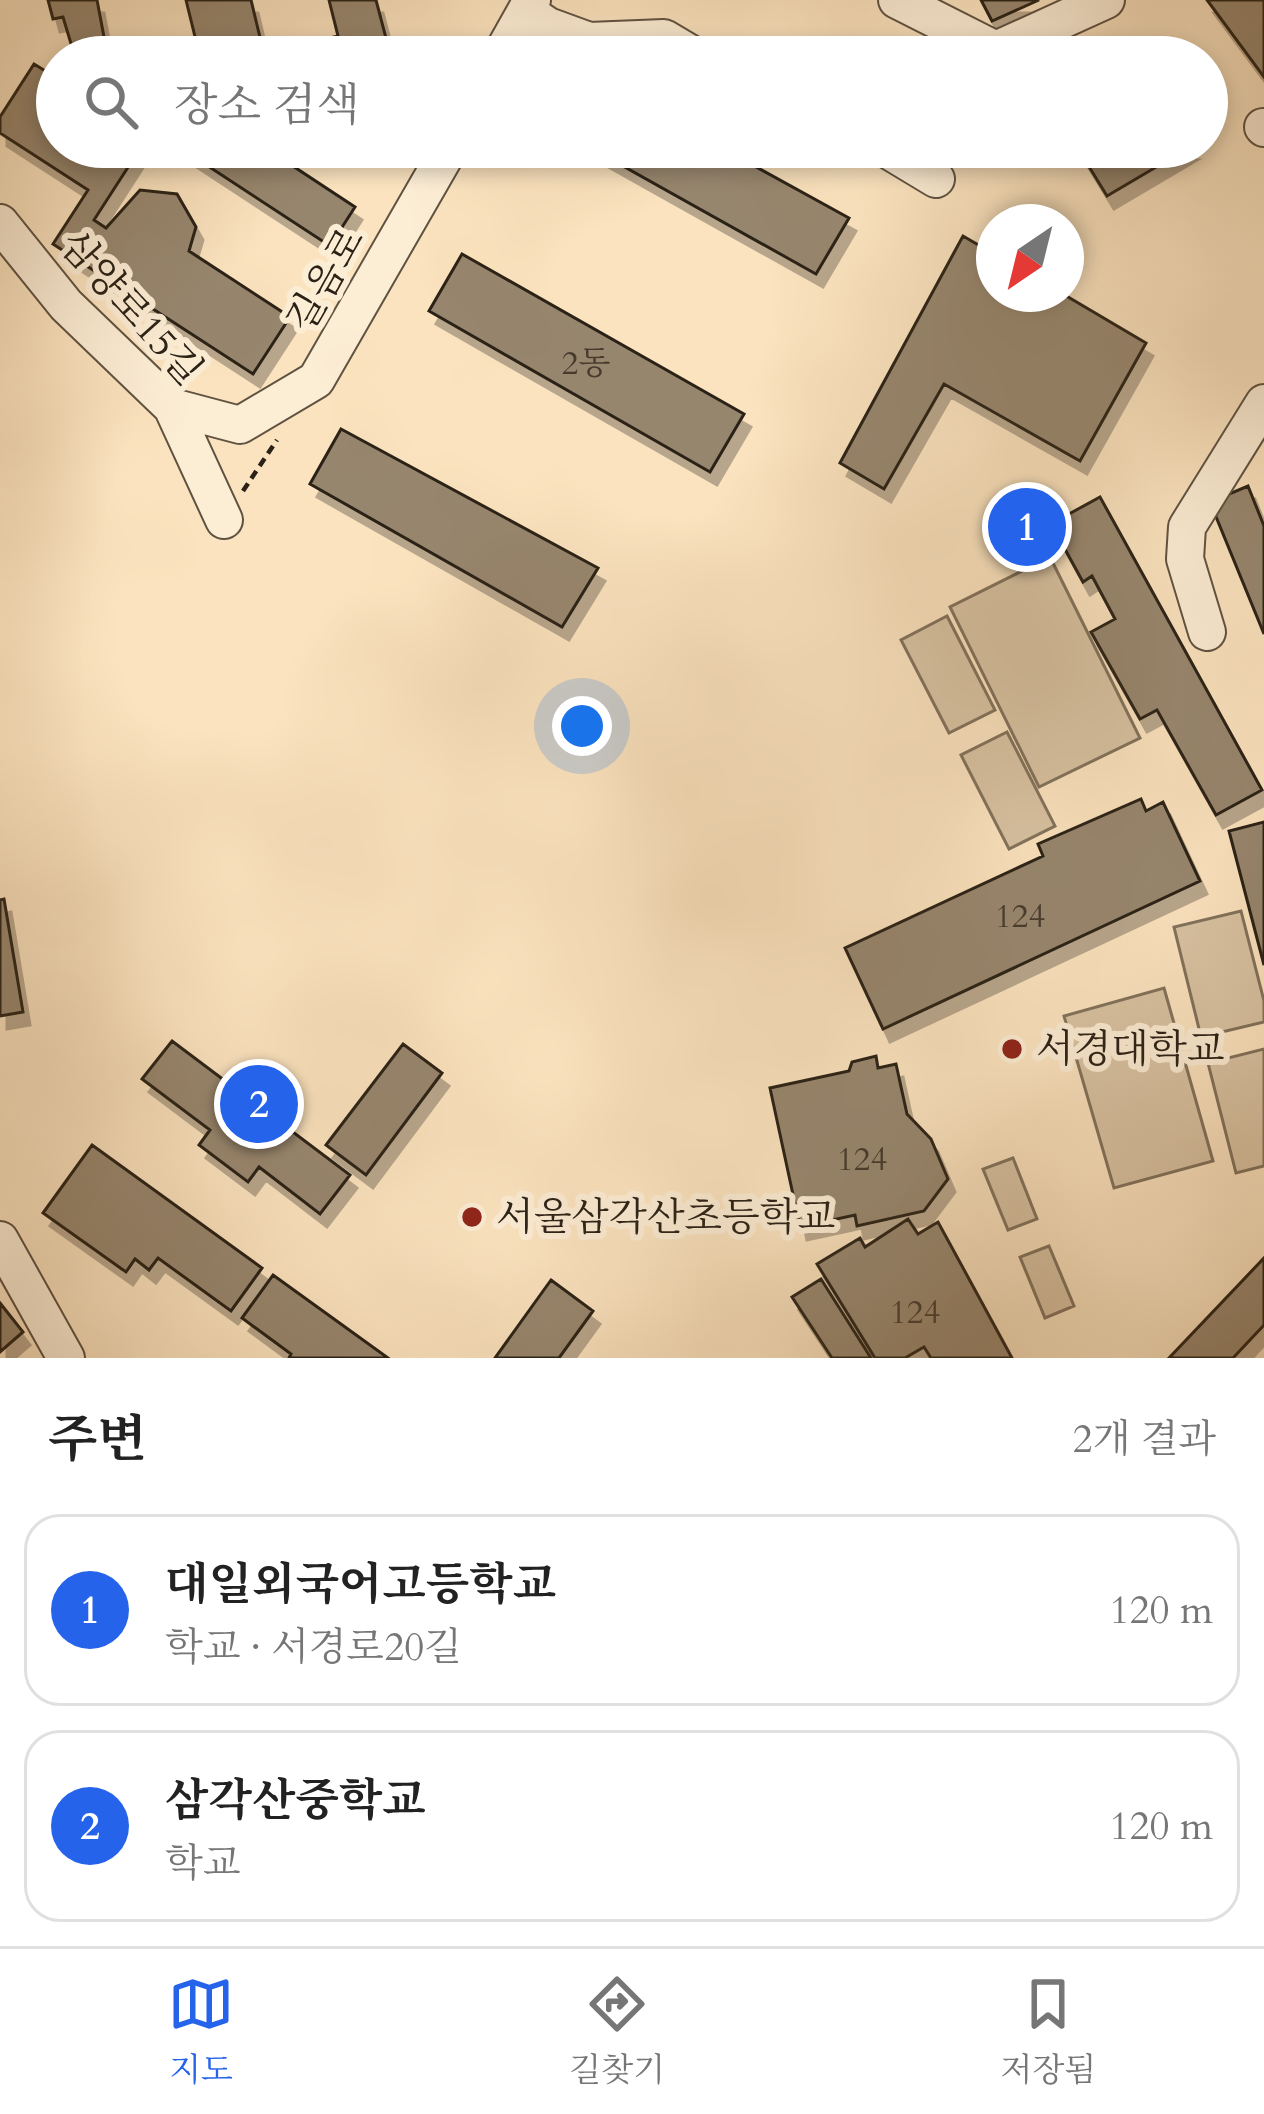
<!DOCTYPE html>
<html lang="ko">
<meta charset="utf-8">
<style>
body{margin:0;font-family:Cardo,"Noto Serif KR",serif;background:#f6f6f6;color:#222}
.compass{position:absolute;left:976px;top:204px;width:108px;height:108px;border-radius:50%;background:#fff;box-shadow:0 6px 18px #0003;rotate:215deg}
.you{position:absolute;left:582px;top:726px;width:42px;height:42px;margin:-30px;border:9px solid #fff;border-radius:50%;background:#1a73e8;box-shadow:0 0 0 18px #1a73e833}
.badge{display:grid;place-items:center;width:78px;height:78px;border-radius:50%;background:#2563eb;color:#fff;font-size:39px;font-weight:700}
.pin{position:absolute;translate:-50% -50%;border:6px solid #fff;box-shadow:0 3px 12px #0006}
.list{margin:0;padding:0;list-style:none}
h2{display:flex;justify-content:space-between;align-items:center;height:156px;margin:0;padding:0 48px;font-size:51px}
h2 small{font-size:39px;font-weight:400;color:#767676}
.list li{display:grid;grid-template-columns:78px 1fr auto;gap:36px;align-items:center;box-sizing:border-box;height:192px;margin:0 24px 24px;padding:0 24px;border:3px solid #e0e0e0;border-radius:36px}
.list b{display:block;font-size:45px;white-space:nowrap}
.list p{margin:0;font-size:39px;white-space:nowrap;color:#767676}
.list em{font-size:39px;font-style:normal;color:#767676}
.icon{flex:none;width:66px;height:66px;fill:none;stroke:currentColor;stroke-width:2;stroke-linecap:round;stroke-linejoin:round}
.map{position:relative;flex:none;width:1264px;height:1358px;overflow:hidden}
.search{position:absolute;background:#fff;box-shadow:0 6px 18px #0003;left:36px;right:36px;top:36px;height:132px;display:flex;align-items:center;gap:30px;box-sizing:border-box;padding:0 42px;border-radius:66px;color:#767676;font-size:45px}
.sheet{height:588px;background:#fff}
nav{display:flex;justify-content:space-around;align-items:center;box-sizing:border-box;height:168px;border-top:3px solid #e0e0e0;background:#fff;font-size:33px;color:#767676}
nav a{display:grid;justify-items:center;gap:6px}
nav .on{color:#2563eb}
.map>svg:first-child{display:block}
</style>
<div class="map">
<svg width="1264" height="1358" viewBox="0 0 1264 1358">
<defs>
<filter id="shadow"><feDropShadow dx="7" dy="13" stdDeviation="0" flood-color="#0004"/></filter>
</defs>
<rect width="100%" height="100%" fill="#fbe3bf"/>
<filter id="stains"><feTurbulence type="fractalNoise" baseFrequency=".00167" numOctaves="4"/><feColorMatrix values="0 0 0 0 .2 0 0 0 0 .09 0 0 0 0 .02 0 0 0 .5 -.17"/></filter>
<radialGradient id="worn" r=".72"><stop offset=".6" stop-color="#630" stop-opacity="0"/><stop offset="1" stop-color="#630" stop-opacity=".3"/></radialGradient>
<!-- green -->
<path fill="#d8c2a2" stroke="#82725c" stroke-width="3" d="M1050,557L1140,738L1039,787L950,607Z
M947,616L995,710L949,733L901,640Z
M1007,732L1055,826L1009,849L961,755Z
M1241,911L1264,1001V1022L1201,1037L1174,927Z
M1164,988L1213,1161L1114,1188L1064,1016Z
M1264,1049V1166L1236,1173L1208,1063Z
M1013,1158L1037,1219L1008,1230L983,1169Z
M1049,1246L1074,1306L1045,1318L1020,1257Z"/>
<!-- building -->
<path fill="#97866e" stroke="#2b2217" stroke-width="3" filter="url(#shadow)" d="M48,0H97L105,42L127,57H75L63,17L53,19Z
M186,0H251L264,54L338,36L329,0H376L391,57H200Z
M981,0H1039L992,21Z
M1207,0H1264V77Z
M34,64L57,78V147H141L94,220L106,228L140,190L177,194L196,227L189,251L290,317L253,374L53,244L88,190L0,133V117Z
M179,147H264L355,207L330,246Z
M589,147H720L849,218L816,274Z
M1077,147H1190L1107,196Z
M963,236L994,254V294H1063L1146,343L1080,461L944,384L884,489L840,463Z
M462,254L744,414L710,472L429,311Z
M341,429L598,568L562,627L310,484Z
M1248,486L1264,526V634L1210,502Z
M1100,497L1262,790L1216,815L1157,710L1140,719L1091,632L1115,619L1092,576L1083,582L1061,542L1068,538L1058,520Z
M1141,799L1146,811L1163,802L1200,881L883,1029L845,948L1043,856L1038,844Z
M1264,822V965L1229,831Z
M4,899L23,1012L0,1016V900Z
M172,1041L350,1175L320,1214L259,1167L248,1182L199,1145L210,1130L142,1079Z
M403,1044L442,1073L366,1175L326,1145Z
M876,1056L878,1068L896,1064L907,1114L931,1139L948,1179L924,1211L857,1226L855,1215L800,1227L770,1088L849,1071L852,1062Z
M92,1145L262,1268L231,1311L158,1258L149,1270L135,1259L126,1272L43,1213Z
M908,1219L918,1234L938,1222L1012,1358H931L924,1347L905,1358H875L817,1264L860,1238L865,1247Z
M1264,1258V1325L1233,1358H1169Z
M273,1275L388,1358H289L291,1354L242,1318Z
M821,1279L871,1358H832L792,1297Z
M551,1280L593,1311L559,1358H495Z
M0,1303L23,1332L0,1352Z"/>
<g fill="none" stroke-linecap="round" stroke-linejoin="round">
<!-- minor casing -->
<g stroke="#5f5241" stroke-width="40">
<path id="minor" d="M897,0L996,50L1106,0
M526,11L548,26L589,41L664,38L696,57
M500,57L532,0
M1263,127L1264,128
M883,147L936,179
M0,223L66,305L172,407L224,520
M172,407L240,425L316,380L450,147
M1207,632L1185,559L1187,527L1264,403
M0,1240L66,1358"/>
</g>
<!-- path -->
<path stroke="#2b2217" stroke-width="4.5" stroke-dasharray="9 6" stroke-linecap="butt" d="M243,491L277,440"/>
<!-- minor -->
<use href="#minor" stroke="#fcedd5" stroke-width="36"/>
</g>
<!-- markers -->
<g fill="#8f2418" stroke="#fcedd5" stroke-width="4.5">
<circle cx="1012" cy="1049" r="12"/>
<circle cx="472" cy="1217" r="12"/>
</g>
<g text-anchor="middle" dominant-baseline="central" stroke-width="12" stroke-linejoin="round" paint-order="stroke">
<!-- number labels -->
<g font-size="33" fill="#463b2d">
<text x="586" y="363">2동</text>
<text x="1020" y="916">124</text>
<text x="862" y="1159">124</text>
<text x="915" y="1312">124</text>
</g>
<!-- street labels -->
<g font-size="39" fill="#2b2217" stroke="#fcedd5">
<text transform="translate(326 280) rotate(-60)">길음로</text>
<text transform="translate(131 308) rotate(48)">삼양로15길</text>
</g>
<!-- poi labels -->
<g font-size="39" fill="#2b2217" stroke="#fcedd5" text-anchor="start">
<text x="1036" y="1049">서경대학교</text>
<text x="496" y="1217">서울삼각산초등학교</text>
</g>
</g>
<rect width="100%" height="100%" filter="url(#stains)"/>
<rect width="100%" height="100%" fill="url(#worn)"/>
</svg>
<svg class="compass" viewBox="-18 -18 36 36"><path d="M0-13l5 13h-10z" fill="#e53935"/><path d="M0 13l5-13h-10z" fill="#767676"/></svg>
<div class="you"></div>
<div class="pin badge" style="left:1027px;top:527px">1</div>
<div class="pin badge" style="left:259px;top:1104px">2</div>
<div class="search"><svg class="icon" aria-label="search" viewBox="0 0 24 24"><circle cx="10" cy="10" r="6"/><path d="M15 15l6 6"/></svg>장소 검색</div>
</div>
<section class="sheet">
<h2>주변<small>2개 결과</small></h2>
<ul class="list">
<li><span class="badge">1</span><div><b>대일외국어고등학교</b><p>학교 · 서경로20길</p></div><em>120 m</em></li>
<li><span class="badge">2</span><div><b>삼각산중학교</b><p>학교</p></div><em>120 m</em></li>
</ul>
</section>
<nav>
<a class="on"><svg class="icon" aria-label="map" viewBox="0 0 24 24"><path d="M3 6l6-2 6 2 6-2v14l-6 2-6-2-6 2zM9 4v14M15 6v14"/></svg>지도</a>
<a><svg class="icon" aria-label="directions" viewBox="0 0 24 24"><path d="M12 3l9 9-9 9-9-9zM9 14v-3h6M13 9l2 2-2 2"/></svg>길찾기</a>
<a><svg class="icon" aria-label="saved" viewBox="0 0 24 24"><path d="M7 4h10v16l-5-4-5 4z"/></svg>저장됨</a>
</nav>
